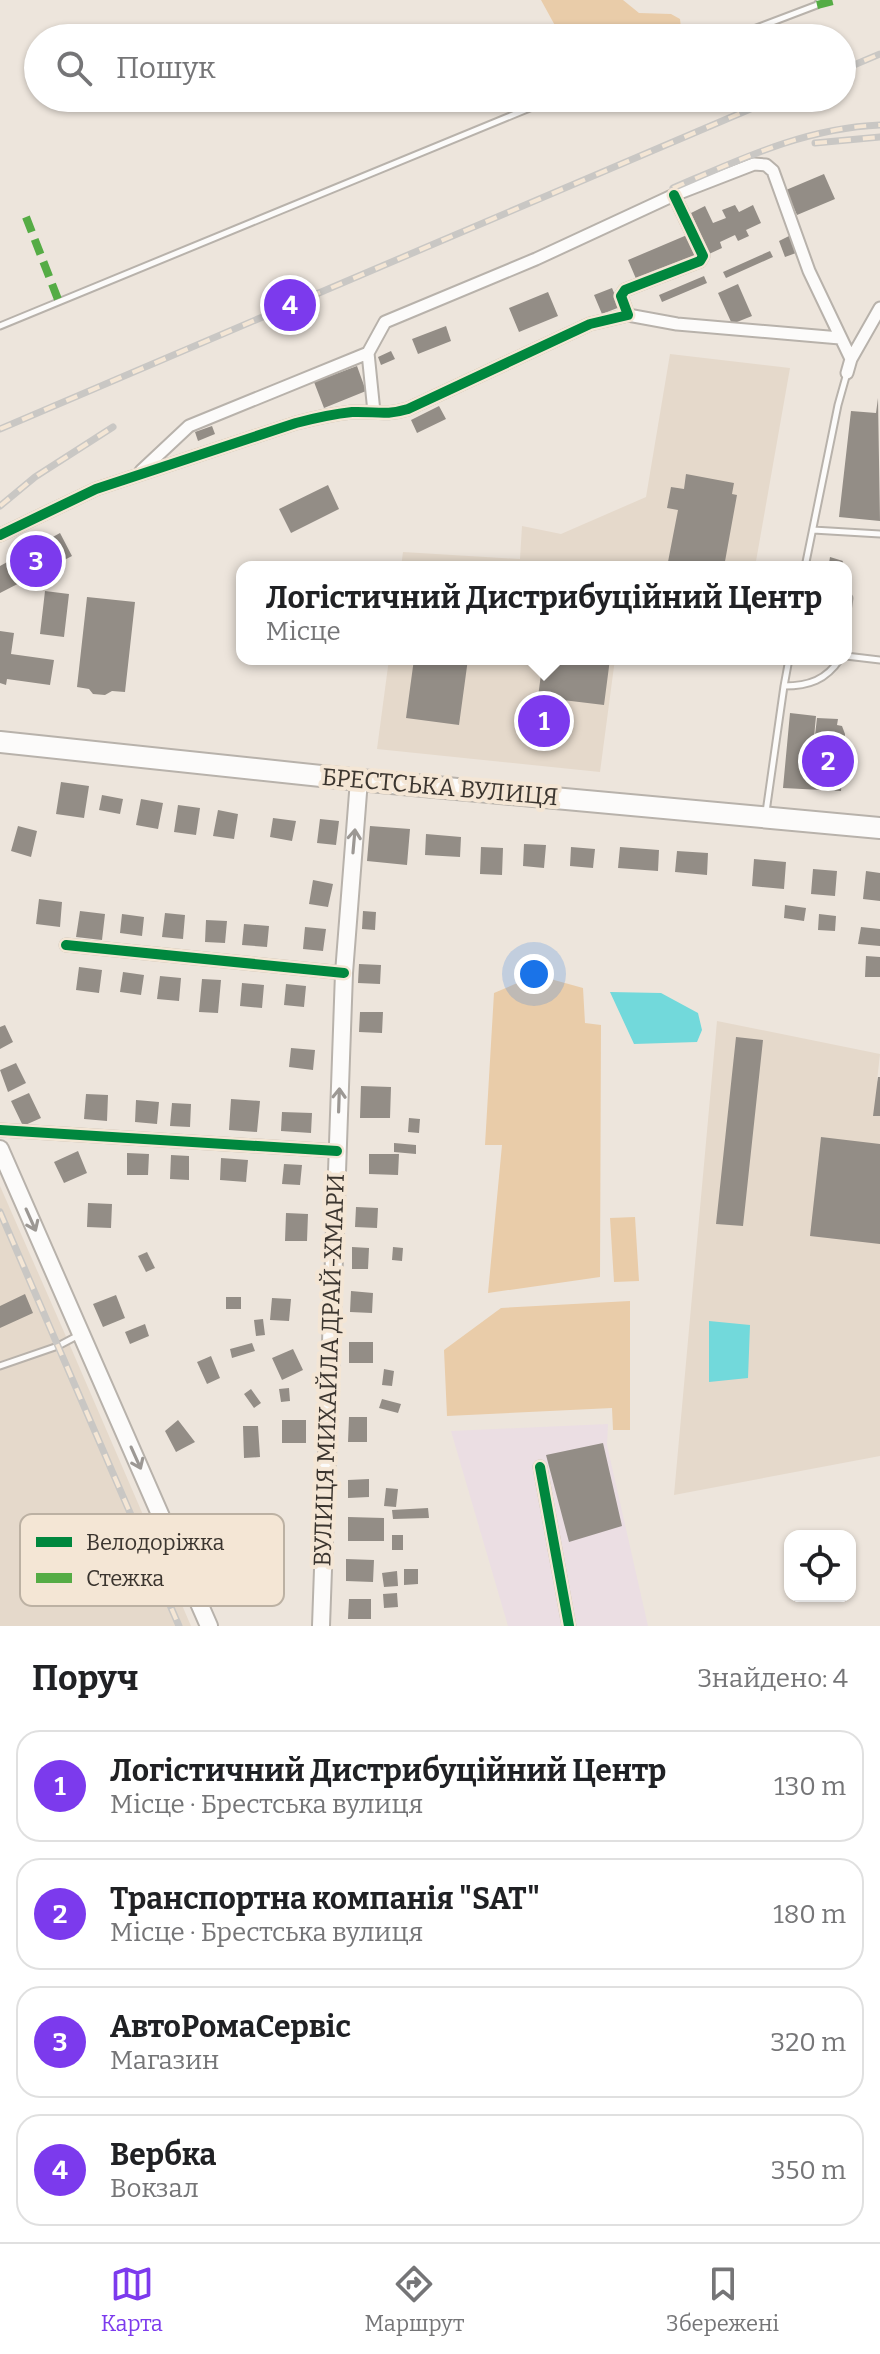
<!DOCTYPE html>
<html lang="uk">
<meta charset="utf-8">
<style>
body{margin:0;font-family:Bitter,serif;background:#f6f6f6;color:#202124}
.controls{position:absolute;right:24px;bottom:24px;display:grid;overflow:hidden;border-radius:16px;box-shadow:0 2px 6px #0004}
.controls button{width:72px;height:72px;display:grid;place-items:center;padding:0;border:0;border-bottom:2px solid #e0e0e0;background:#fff;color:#202124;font:40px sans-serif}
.you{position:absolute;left:534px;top:974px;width:28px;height:28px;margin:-20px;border:6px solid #fff;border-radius:50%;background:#1a73e8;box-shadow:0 0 0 12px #1a73e833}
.badge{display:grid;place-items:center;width:52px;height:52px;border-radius:50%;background:#7c3aed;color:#fff;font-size:26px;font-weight:700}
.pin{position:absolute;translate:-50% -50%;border:4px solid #fff;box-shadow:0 2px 8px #0006}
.popup{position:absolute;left:236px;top:561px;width:616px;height:104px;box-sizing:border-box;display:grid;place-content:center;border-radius:16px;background:#fff;filter:drop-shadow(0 2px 6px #0005);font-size:26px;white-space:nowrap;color:#757577}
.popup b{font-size:30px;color:#202124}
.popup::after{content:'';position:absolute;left:50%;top:100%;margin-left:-16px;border:16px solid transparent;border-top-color:#fff}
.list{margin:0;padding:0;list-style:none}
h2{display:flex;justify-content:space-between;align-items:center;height:104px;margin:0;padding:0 32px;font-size:34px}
h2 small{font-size:26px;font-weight:400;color:#757577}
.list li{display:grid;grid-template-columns:52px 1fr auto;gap:24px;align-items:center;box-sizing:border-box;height:112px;margin:0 16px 16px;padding:0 16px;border:2px solid #e0e0e0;border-radius:24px}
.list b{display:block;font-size:30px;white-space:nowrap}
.list p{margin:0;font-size:26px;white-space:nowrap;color:#757577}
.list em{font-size:26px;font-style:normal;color:#757577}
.icon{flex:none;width:44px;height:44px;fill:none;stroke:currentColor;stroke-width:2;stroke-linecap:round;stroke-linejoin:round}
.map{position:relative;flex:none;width:880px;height:1626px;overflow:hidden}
.search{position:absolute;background:#fff;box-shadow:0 2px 6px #0004;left:24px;right:24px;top:24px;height:88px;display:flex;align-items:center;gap:20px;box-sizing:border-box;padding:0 28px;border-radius:44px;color:#757577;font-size:30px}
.sheet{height:616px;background:#fff}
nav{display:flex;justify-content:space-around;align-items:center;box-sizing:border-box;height:112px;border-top:2px solid #e0e0e0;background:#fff;font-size:22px;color:#757577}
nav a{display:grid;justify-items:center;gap:4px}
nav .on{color:#7c3aed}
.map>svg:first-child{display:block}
</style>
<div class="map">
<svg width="880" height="1626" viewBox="0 0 880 1626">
<rect width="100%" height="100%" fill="#ede5dc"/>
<!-- commercial -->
<path fill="#ebdee3" d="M608,1424L607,1445L648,1626H508L451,1431Z"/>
<!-- industrial -->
<path fill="#e5d9cb" d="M670,354L790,368L755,567H401L403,552L520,559L522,526L561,534L646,497Z
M389,659H615L600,772L377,749Z
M717,1021L880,1054L877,1081L880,1082V1456L674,1495Z
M0,1186L68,1341L191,1626H0Z"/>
<!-- green -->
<path fill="#e9cca9" d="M541,0H623L639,13L671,14L680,19L681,28L672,32L642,34L625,38H559L558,31Z
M536,975L583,988L585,1023L601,1025L600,1277L488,1293L502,1145H485L494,993Z
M635,1217L639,1281L614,1282L610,1218Z
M630,1301V1430H613L612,1408L447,1416L444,1350L501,1308Z"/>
<!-- water -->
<path fill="#72d9db" d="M610,992L661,993L698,1013L702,1030L697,1042L634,1044Z
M709,1321L750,1325L748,1378L709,1382Z"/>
<!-- building -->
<path fill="#938d86" d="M824,174L835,199L797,215L786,190Z
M735,205L739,212L753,205L761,223L746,230L749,236L738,241L735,235L720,242L722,248L709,254L691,213L705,206L713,223L726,218L722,210Z
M687,235L696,256L637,281L628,260Z
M789,236L796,253L785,257L779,241Z
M770,251L773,257L726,278L723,272Z
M704,276L707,283L662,302L659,295Z
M738,284L752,316L732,324L718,293Z
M612,288L620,307L602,314L594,295Z
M548,292L558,316L519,332L509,308Z
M446,326L451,341L418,354L412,339Z
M391,351L395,359L381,365L378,357Z
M357,366L366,391L324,408L314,382Z
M878,398L880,521L839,517L851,411L876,413Z
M439,406L446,419L417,433L411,420Z
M212,426L215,434L198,441L195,432Z
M686,474L734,483L732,494L737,495L724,567H667L678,510L667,508L671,487L684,489Z
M328,485L339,509L291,533L279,509Z
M60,533L72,556L0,593V566Z
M830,557L843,561L841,567H821L823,562L829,563Z
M45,591L69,594L64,637L40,634Z
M87,597L135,602L125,692L112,691L105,695L93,694L89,689L77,687Z
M0,631L14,633L11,654L54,660L50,685L7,679L6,685L0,683Z
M414,659H468L459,725L406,718Z
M543,659H610L604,705L538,697Z
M526,700L567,705L562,742L521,736Z
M790,713L816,716L811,770L817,718L838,719L837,725L842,726L845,734L841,791L783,788Z
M61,782L89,786L84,818L56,814Z
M102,795L123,799L120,814L99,810Z
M141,799L163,803L158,829L136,825Z
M178,805L200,808L196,835L174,832Z
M218,810L238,814L234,839L213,836Z
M273,818L296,821L292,841L270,837Z
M320,819L339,821L336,845L317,843Z
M18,826L37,831L31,857L11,851Z
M370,826L410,829L407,865L367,861Z
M426,834L461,837L460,857L425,855Z
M524,844L546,845L544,868L523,866Z
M481,847L503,848L502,875L480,874Z
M571,847L595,849L593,868L570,866Z
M620,847L659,850L658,871L618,868Z
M677,851L708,853L707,875L675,872Z
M754,859L786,862L784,889L752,886Z
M813,869L837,871L835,896L811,894Z
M866,871L880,873V901L863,899Z
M313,880L333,884L328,907L309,904Z
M39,899L62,902L60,927L36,924Z
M785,905L806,908L804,921L784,918Z
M80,911L105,914L102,940L76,937Z
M363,911L376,912L375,930L362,929Z
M165,913L185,915L183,939L162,937Z
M122,914L144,917L142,936L120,933Z
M819,914L836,916L835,931L818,930Z
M206,920L227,921L225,943L205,942Z
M244,924L269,926L267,947L242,945Z
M305,927L326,929L323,951L303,949Z
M861,927L880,929V946L858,944Z
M866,956L880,957V977H865Z
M359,964L381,965L380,984L358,983Z
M79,967L102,970L99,993L76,990Z
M123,972L144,975L141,995L120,992Z
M160,976L181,978L179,1001L157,999Z
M202,979L221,980L218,1013L199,1012Z
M242,983L264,985L262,1008L240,1006Z
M286,984L306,986L304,1007L284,1005Z
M360,1012H383L382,1033L359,1032Z
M5,1025L13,1042L0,1049V1027Z
M736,1037L763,1040L743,1226L716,1224Z
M291,1048L315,1050L313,1070L289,1067Z
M16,1063L26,1083L8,1092L0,1070Z
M878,1077H880V1116H873Z
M361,1086L391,1087L390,1118H360Z
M29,1093L41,1118L23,1126L11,1101Z
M86,1094L108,1095L107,1121L84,1119Z
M231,1099L260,1101L257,1132L229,1130Z
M136,1100L159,1102L157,1124L135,1122Z
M172,1103L191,1104L190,1127L170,1126Z
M282,1112L312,1113L311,1133L281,1131Z
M409,1118L420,1119L419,1133L408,1132Z
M821,1137L880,1144V1244L810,1236Z
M394,1143L416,1145V1154L394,1152Z
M78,1151L87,1173L64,1183L54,1162Z
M127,1153L149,1154L148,1175H127Z
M369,1154H399L398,1175L369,1174Z
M171,1155L189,1156V1180L170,1179Z
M221,1158L248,1160L246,1182L220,1180Z
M284,1164L302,1165L300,1185L282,1184Z
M88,1203L112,1204L111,1228L87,1227Z
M356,1207L378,1208L377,1228L355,1227Z
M286,1213L308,1214L307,1241H285Z
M352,1247L369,1248L368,1269H352Z
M393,1247L403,1248L402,1261L392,1260Z
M147,1252L155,1268L146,1272L138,1256Z
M351,1291L373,1293L372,1313L350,1312Z
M25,1294L33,1313L0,1328V1306Z
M116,1295L125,1318L103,1327L93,1304Z
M226,1297H241V1309H226Z
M272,1298L291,1299L289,1321L270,1320Z
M263,1319L265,1335L256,1336L254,1320Z
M145,1324L149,1336L130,1344L125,1332Z
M349,1342H373V1363H349Z
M252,1343L255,1351L232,1358L230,1349Z
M293,1349L303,1370L282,1380L272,1358Z
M211,1356L220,1378L207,1384L197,1362Z
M384,1369L394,1371L392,1386L382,1385Z
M289,1388L290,1401L281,1402L279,1389Z
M251,1389L261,1403L254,1408L244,1394Z
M382,1399L401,1404L398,1413L379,1408Z
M349,1417H367V1442H348Z
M178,1420L195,1442L176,1452L165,1431Z
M282,1420H306V1443H282Z
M243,1426H258L260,1457L244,1458Z
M603,1443L622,1526L569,1542L546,1455Z
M369,1479V1497L348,1498V1480Z
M386,1488L398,1489L396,1507L384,1506Z
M428,1508L429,1518L393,1519L392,1510Z
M348,1517L384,1518V1541H348Z
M392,1535H403V1550H392Z
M346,1559L374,1560L373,1582L346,1581Z
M404,1569H418V1584L404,1585Z
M397,1571L398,1586L384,1587L382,1573Z
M397,1593L398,1607L384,1608L383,1594Z
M349,1599H371V1619H348Z"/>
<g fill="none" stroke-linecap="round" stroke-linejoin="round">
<!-- lane casing -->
<g stroke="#b8b2ab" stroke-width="9">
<path id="lane" d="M730,38L817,5L820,0
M0,326L554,98
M813,530L880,534
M805,567L838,405L847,373
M846,598H849L846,618
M846,656L880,660
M784,686L789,659
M766,812L784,686C809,686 826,680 840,659
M0,1366L58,1346L77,1336"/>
</g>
<!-- street casing -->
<g stroke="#b8b2ab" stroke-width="15">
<path id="street" d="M628,315L677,324L840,338
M851,359L880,308
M374,412L368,353L385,322L536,259L674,195L754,164L766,165L773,171L809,271L851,359L847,373
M141,471L189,426L368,353
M0,535L96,489L296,423C315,418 333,414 352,412C375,411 385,416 408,409L590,324L628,315L621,296L625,290L700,261L703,256L674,195
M66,945L344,973
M0,1130L337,1151
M540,1467L569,1626"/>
</g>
<!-- secondary casing -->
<g stroke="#b8b2ab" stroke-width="20">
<path id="secondary" d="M0,1149L209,1626
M321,1626L344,973L359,780"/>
</g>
<!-- highway casing -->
<g stroke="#b8b2ab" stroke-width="24">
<path id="highway" d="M0,742L359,780L880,828"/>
</g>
<!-- lane -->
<use href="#lane" stroke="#fcfbfa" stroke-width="5"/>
<!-- street -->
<use href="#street" stroke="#fcfbfa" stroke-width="11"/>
<!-- secondary -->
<use href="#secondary" stroke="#fcfbfa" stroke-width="16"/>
<!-- highway -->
<use href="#highway" stroke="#fcfbfa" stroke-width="20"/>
<!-- rail casing -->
<g stroke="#c9c7c4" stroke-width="7">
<path id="rail" d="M842,70L880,54
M815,143L880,137
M673,188C741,159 805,128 880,125
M0,429L776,98
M0,506L35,477L113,427
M0,1212L179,1626"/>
</g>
<!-- rail -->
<use href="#rail" stroke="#f4e6d5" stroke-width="4" stroke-dasharray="12" stroke-linecap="butt"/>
<!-- quiet -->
<path stroke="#55ac45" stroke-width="8" stroke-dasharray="16 8" stroke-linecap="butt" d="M817,5L837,0
M26,217L59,302"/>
<!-- cycleway casing -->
<g stroke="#f4e6d5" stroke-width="15">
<path id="cycleway" d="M0,535L96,489L296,423C315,418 333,414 352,412C375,411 385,416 408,409L590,324L628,315L621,296L625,290L700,261L703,256L674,195
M66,945L344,973
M0,1130L337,1151
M540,1467L569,1626"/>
</g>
<!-- cycleway -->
<use href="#cycleway" stroke="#00873e" stroke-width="10"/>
</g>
<!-- one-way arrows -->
<defs><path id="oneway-shaft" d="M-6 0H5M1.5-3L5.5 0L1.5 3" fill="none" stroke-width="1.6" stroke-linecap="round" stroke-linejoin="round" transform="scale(2)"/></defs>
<g stroke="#9c9894">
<use href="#oneway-shaft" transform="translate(354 841) rotate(-85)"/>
<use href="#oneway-shaft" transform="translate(339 1100) rotate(-88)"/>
<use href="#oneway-shaft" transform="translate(31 1220) rotate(66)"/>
<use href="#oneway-shaft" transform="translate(136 1458) rotate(66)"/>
</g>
<g text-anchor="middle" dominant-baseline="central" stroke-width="8" stroke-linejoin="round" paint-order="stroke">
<!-- street labels -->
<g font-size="24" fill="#3b352f" stroke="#f4e6d5">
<text transform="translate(440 787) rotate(5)">БРЕСТСЬКА ВУЛИЦЯ</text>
<text transform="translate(329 1370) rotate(-88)">ВУЛИЦЯ МИХАЙЛА ДРАЙ-ХМАРИ</text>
</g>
</g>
<!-- legend -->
<rect x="20" y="1514" width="264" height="92" rx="12" fill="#f4e6d5" stroke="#bcb1a3" stroke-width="2"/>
<rect x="36" y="1537" width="36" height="10" fill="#00873e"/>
<rect x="36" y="1573" width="36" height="10" fill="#55ac45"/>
<g font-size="22" fill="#3b352f">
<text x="86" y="1550">Велодоріжка</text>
<text x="86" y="1586">Стежка</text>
</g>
</svg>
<div class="controls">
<button><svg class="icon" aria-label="locate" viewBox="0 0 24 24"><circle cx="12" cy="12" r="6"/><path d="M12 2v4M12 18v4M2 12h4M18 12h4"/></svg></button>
</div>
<div class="you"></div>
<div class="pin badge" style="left:544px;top:721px">1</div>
<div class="popup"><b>Логістичний Дистрибуційний Центр</b>Місце</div>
<div class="pin badge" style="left:828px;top:761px">2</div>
<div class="pin badge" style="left:36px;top:561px">3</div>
<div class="pin badge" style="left:290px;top:305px">4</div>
<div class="search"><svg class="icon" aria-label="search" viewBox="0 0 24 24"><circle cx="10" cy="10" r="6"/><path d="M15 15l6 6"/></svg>Пошук</div>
</div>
<section class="sheet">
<h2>Поруч<small>Знайдено: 4</small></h2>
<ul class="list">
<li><span class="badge">1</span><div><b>Логістичний Дистрибуційний Центр</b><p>Місце · Брестська вулиця</p></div><em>130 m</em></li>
<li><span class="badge">2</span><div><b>Транспортна компанія &quot;SAT&quot;</b><p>Місце · Брестська вулиця</p></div><em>180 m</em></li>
<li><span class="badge">3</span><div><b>АвтоРомаСервіс</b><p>Магазин</p></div><em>320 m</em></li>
<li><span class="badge">4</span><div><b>Вербка</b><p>Вокзал</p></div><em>350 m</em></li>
</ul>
</section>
<nav>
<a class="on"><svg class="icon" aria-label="map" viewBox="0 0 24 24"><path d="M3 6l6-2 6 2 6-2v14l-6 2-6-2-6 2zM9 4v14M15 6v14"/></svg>Карта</a>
<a><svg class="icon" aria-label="directions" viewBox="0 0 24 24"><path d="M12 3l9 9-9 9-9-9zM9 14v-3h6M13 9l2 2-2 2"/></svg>Маршрут</a>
<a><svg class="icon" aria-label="saved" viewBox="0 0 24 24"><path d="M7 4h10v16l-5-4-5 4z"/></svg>Збережені</a>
</nav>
